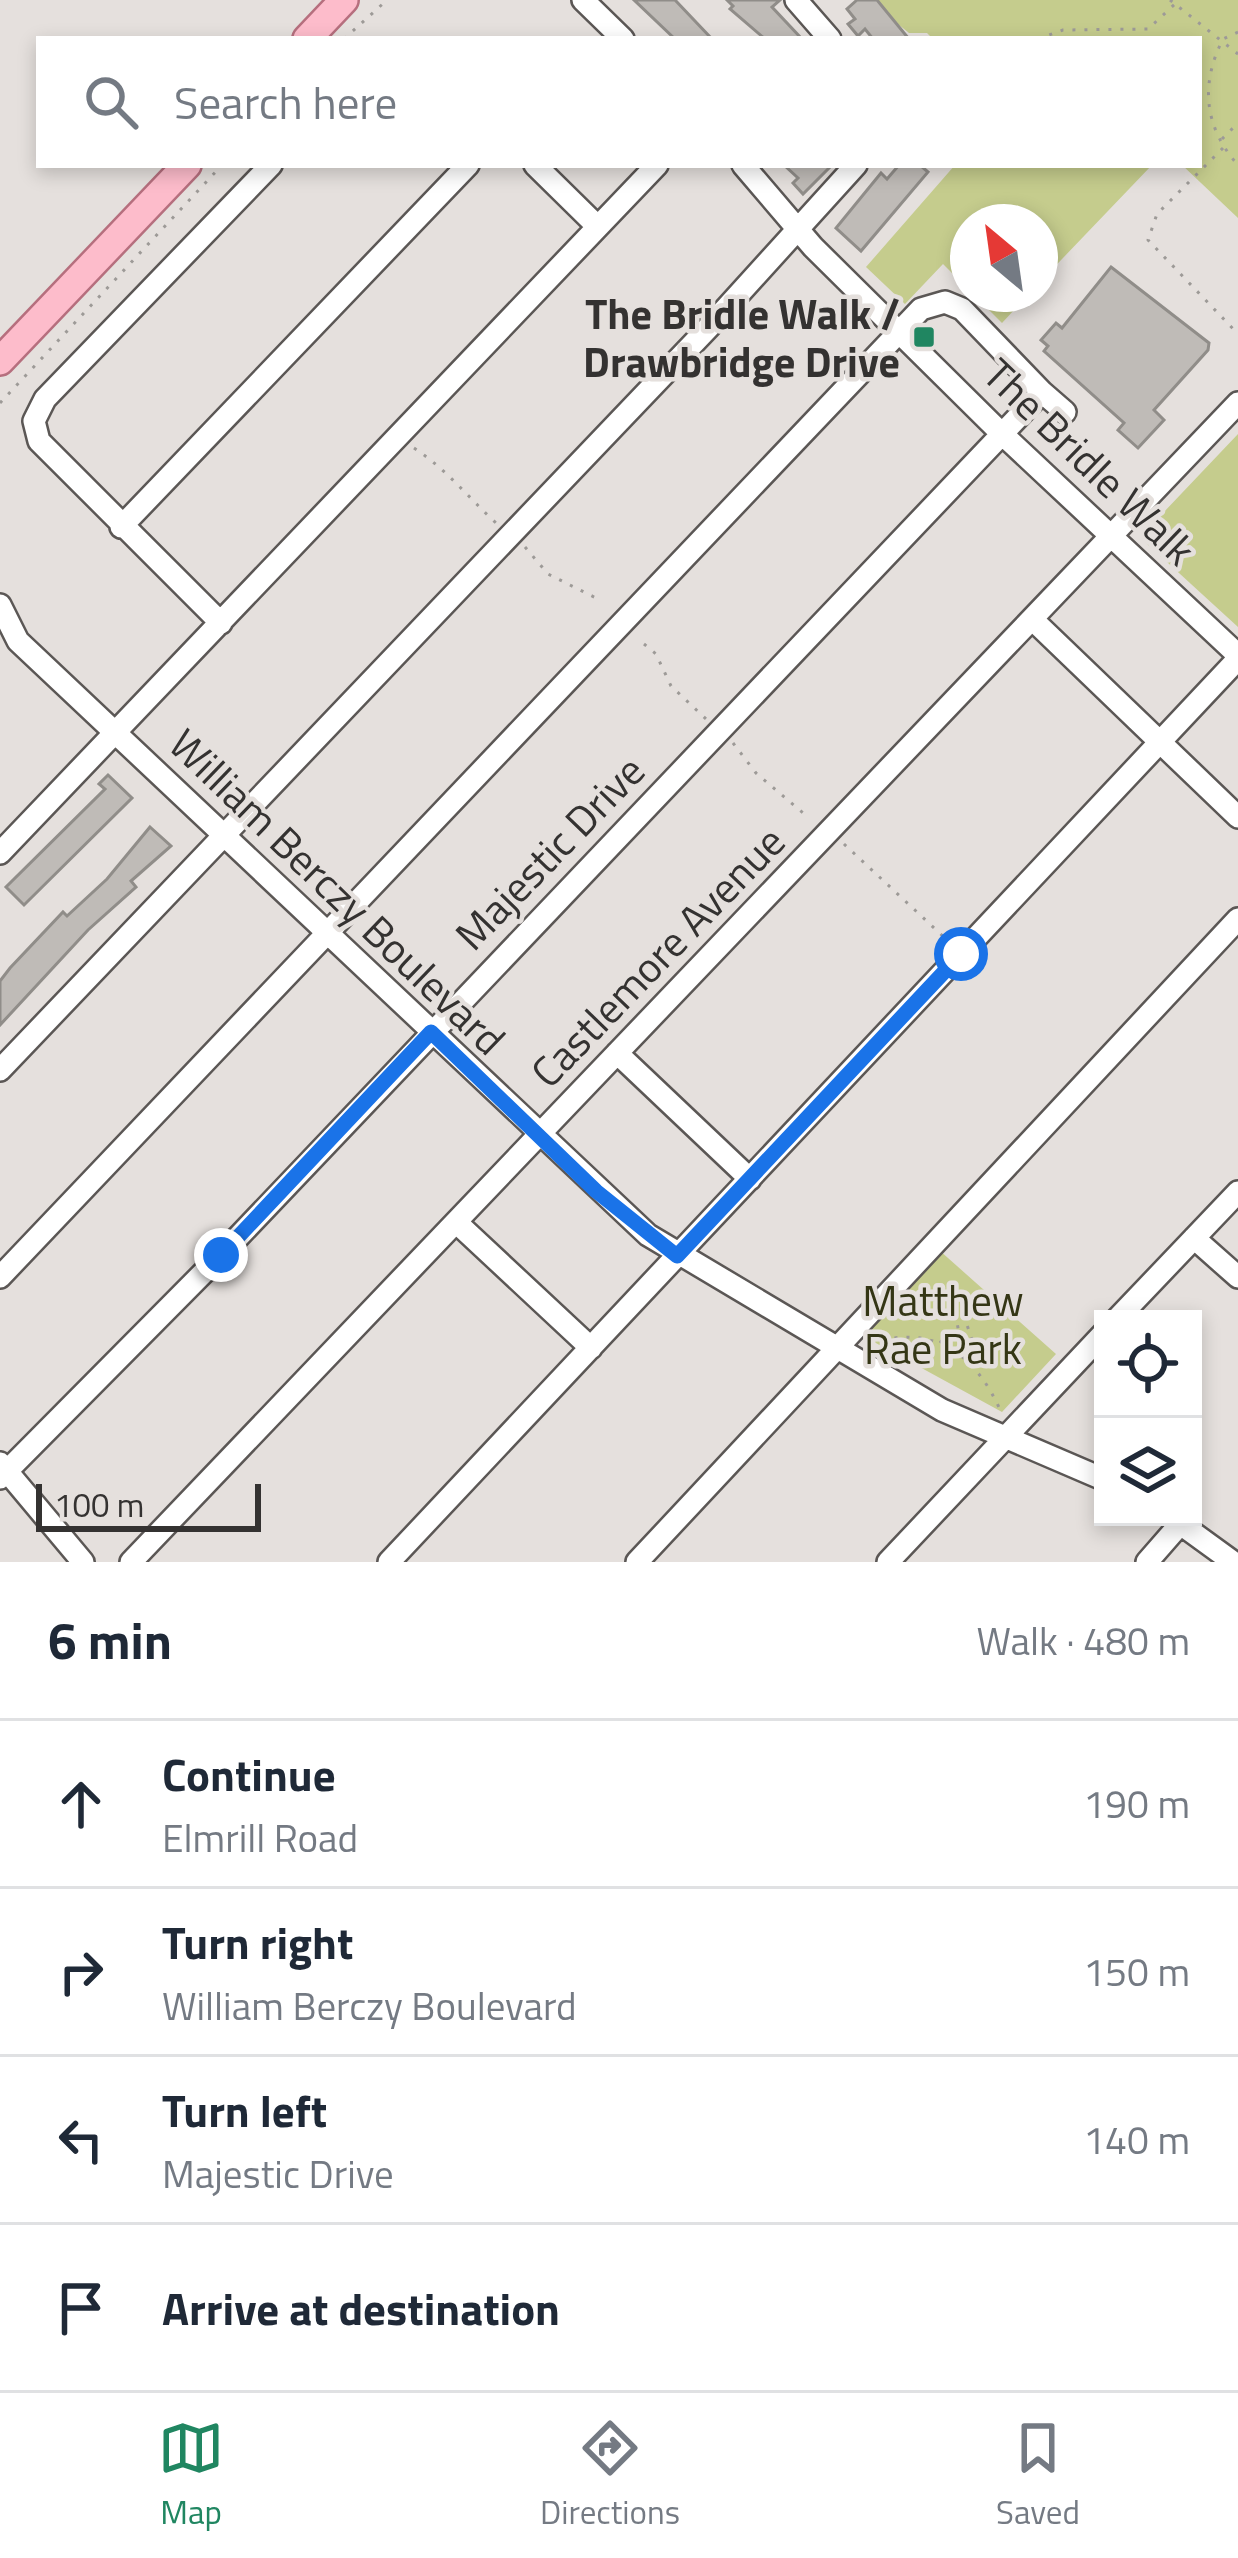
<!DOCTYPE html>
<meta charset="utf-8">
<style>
body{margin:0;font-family:"Titillium Web",sans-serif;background:#f6f6f7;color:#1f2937}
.controls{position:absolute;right:36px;bottom:36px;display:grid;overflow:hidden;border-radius:0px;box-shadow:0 6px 18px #0003}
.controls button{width:108px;height:108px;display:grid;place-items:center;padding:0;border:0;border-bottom:3px solid #e0e1e3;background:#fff;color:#1f2937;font:60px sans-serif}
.compass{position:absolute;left:950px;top:204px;width:108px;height:108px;border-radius:50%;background:#fff;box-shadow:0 6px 18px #0003;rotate:331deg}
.scale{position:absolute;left:36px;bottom:30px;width:225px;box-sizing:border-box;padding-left:12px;border:6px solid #343231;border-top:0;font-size:33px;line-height:42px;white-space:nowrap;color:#343231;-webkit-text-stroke:9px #e5e0dd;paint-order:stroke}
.stop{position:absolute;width:36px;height:36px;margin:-27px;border:9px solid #1a73e8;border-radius:50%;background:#fff}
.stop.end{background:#1a73e8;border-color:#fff;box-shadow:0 3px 12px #0008}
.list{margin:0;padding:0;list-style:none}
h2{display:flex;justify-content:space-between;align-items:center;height:156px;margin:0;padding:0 48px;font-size:51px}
h2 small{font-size:39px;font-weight:400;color:#747a83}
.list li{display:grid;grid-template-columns:78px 1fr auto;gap:36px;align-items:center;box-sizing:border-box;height:168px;padding:0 48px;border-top:3px solid #e0e1e3}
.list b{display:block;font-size:45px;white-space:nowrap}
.list p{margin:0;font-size:39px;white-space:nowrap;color:#747a83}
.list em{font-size:39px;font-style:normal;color:#747a83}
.icon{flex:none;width:66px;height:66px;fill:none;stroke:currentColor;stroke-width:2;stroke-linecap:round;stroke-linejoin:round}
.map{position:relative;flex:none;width:1238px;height:1562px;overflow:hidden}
.search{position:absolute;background:#fff;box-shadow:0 6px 18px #0003;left:36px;right:36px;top:36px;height:132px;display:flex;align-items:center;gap:30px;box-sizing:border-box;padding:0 42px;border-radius:0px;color:#747a83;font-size:45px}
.sheet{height:828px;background:#fff}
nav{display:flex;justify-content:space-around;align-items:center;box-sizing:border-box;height:168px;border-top:3px solid #e0e1e3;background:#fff;font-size:33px;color:#747a83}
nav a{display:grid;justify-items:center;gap:6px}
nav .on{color:#208661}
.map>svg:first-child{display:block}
</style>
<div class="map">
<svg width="1238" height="1562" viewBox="0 0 1238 1562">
<rect width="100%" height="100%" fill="#e5e0dd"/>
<!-- green -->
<path fill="#c5cc8d" d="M868,0H1238V218L1182,165H1199V39H933L927,33H909Z
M955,165H1152L1040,282V222H968V289L943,264L905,304L866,267Z
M973,294H1029L1002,323Z
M1238,434V627L1144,541V533Z
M939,1250L1056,1354L1002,1412L863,1336Z"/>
<!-- building -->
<path fill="#bfbbb7" stroke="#908d89" stroke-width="3" d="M634,0H675L712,39H675Z
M727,0H780L772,7L802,39H765L730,9L733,6Z
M857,0H877L909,39H873L865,29L858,36L848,24L855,19L847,9Z
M784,165H832L803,194L793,183L798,178Z
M899,165H920L928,172L861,251L836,228L881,173L887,179Z
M1111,267L1209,343L1208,350L1154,410L1164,420L1138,448L1118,430L1124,423L1044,351L1048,346L1041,340L1056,323L1062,328Z
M108,775L132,798L24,905L6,887L105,789L99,784Z
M150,827L171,846L131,881L136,887L88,930L0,1025V981L10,968L63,912L67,916L107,879Z"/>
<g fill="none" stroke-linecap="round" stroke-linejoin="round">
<!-- minor casing -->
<g stroke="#5b5755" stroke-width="26">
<path id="minor" d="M583,0L623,39
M796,0L830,39
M535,165L596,225
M743,165L813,247L1000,432L1238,655
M1042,392L1065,412
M121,527L468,165
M0,605L18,641L648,1235L942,1410L1103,1479
M1032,619L1238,817
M221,623L39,441L34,421L45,399L271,165
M0,853L657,165
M617,1053L750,1179
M0,1070L709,327L856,165
M456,1222L591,1348
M1194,1238L1238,1277
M0,1277L921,309L945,302L962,309L1042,392L221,1255L0,1478
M1117,1319L1238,1192
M0,1463L83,1562
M1171,1517L1233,1562
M131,1562L1238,403
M389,1562L1238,659
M637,1562L1238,919
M888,1562L1103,1334
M1147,1562L1181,1523"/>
</g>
<!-- major casing -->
<g stroke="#b66f7e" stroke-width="32">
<path id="major" d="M307,39L344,0
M0,361L187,165"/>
</g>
<!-- path -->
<path stroke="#9d9a97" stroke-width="3" stroke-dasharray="3 9" stroke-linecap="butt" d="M1170,0L1238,54
M1238,32L1223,39C1200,84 1204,127 1238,165
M344,39L387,0
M1038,39L1063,30L1148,29L1175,4
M1222,139L1238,123
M1223,148L1157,214L1148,240L1238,334
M0,403L222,165
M414,448C446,469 467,496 496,523
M525,547L548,574L596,598
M644,644L656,654L671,686L706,719
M733,743L756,773L809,818
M844,844L947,940
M871,1343C936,1323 977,1356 1002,1414
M940,1343L951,1328L967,1325L972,1339L961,1352"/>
<!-- minor -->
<use href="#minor" stroke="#fff" stroke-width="21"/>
<!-- major -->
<use href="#major" stroke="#fdbccb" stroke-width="27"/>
</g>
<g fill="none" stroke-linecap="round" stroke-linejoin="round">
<!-- route -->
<path stroke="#1a73e8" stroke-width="15" d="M221,1255L431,1032L596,1191L677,1256L961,954"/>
</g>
<!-- markers -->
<rect fill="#208661" stroke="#e5e0dd" stroke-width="4.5" x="912" y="325" width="24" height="24" rx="6"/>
<g text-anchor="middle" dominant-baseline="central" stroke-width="9" stroke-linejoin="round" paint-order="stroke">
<!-- poi labels -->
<g font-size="42" font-weight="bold" fill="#343231" stroke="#e5e0dd" text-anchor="end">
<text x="900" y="313">The Bridle Walk /<tspan x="900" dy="48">Drawbridge Drive</tspan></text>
</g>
<!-- street labels -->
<g font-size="42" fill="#343231" stroke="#e5e0dd">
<text transform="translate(1090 461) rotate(44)">The Bridle Walk</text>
<text transform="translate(549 852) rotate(-46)">Majestic Drive</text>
<text transform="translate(338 891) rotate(44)">William Berczy Boulevard</text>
<text transform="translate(657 956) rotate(-46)">Castlemore Avenue</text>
</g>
<!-- park labels -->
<g font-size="42" fill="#343615" stroke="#e5e0dd">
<text x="943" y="1300">Matthew<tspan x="943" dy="48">Rae Park</tspan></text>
</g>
</g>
</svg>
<div class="controls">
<button><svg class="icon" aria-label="locate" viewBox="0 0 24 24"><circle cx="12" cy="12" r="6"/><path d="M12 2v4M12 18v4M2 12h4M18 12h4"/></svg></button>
<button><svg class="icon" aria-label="layers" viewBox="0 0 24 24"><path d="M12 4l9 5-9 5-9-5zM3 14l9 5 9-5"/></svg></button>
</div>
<svg class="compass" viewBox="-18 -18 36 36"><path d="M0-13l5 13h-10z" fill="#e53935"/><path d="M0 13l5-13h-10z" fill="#747a83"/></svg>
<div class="scale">100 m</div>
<div class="stop" style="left:961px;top:954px"></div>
<div class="stop end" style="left:221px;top:1255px"></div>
<div class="search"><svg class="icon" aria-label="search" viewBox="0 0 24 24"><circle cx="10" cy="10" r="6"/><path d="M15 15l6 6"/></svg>Search here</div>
</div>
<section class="sheet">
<h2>6 min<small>Walk · 480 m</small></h2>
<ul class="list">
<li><svg class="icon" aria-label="ahead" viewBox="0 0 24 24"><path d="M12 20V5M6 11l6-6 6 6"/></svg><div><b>Continue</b><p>Elmrill Road</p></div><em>190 m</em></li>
<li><svg class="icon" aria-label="right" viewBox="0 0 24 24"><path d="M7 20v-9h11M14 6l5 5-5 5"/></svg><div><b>Turn right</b><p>William Berczy Boulevard</p></div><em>150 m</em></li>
<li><svg class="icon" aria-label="left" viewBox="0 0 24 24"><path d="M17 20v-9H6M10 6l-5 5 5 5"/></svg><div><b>Turn left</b><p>Majestic Drive</p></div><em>140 m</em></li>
<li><svg class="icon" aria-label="arrive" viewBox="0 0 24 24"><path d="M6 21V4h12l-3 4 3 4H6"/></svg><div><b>Arrive at destination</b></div></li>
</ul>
</section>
<nav>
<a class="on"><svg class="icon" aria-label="map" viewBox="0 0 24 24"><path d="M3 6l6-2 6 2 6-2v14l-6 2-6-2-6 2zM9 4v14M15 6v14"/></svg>Map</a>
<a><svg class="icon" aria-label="directions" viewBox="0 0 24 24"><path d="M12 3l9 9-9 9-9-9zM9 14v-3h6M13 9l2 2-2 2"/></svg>Directions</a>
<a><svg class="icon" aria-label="saved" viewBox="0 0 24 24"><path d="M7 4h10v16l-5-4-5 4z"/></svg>Saved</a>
</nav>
